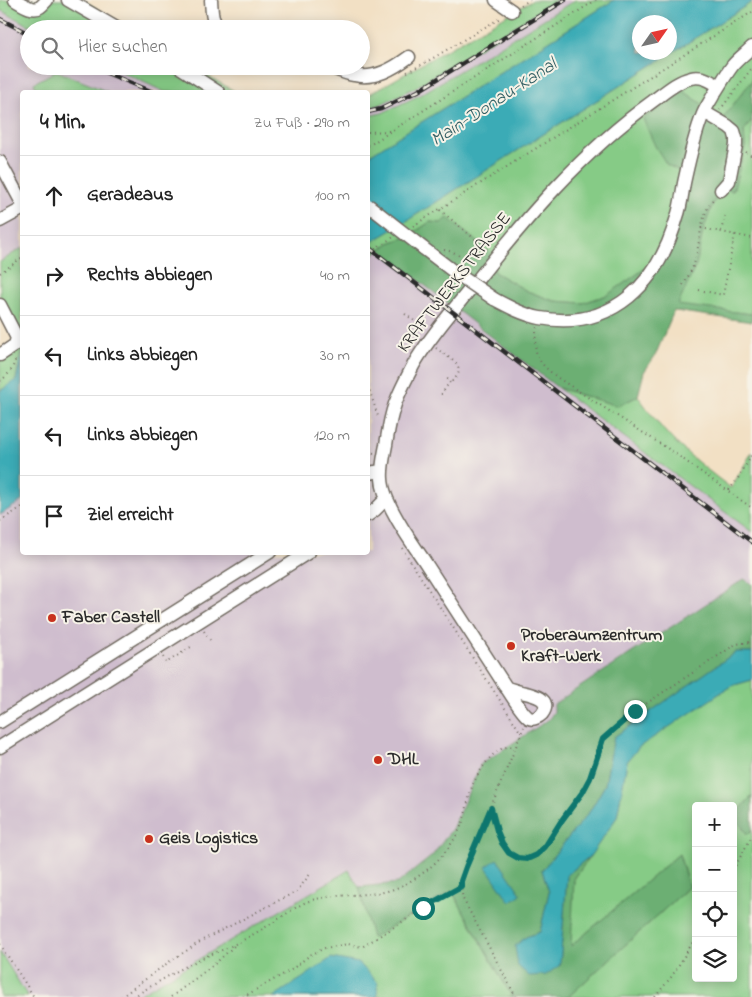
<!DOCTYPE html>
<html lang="de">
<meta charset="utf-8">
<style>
body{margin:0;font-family:"Indie Flower",sans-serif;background:#f6f6f6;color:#222}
.controls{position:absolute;right:15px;bottom:15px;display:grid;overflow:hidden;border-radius:5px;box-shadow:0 2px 12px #0003}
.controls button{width:45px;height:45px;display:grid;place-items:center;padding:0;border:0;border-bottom:1px solid #e0e0e0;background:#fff;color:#222;font:25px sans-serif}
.compass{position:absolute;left:632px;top:15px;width:45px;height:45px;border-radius:50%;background:#fff;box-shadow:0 2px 12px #0003;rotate:56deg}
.stop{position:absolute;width:15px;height:15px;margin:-11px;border:4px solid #0f766e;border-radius:50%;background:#fff}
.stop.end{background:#0f766e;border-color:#fff;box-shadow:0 1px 5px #0008}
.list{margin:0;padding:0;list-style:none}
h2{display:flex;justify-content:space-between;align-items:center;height:65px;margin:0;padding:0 20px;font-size:21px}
h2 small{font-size:16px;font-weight:400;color:#767676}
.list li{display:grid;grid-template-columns:32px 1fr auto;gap:15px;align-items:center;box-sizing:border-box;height:80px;padding:0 20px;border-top:1px solid #e0e0e0}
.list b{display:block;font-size:19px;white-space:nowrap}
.list em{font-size:16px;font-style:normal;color:#767676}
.icon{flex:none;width:28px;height:28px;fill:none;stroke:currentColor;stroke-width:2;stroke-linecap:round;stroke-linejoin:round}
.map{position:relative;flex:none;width:752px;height:997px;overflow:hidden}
.search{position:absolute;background:#fff;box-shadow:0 2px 12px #0003;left:20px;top:20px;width:350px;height:55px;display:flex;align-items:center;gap:12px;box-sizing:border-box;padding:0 18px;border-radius:28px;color:#767676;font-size:19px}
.panel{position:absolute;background:#fff;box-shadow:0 2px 12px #0003;left:20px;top:90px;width:350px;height:465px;border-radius:5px}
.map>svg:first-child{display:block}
</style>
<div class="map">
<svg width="752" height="997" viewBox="0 0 752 997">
<rect width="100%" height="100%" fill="#f7f3e8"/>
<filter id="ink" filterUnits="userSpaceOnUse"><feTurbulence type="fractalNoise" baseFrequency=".02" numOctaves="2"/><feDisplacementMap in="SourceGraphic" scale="10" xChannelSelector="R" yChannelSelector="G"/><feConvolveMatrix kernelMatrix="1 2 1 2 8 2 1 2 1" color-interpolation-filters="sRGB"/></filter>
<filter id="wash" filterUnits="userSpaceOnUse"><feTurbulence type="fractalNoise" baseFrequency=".0096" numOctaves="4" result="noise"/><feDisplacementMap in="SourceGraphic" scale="20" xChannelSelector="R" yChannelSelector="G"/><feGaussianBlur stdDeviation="1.12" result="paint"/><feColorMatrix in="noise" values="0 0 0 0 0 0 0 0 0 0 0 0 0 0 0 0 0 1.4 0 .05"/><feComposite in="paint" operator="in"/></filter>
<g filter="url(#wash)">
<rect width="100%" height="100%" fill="#f2e0c4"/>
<!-- industrial -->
<path fill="#cfbdce" d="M557,0H575L420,95L382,113L368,116V108L379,105L416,87Z
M0,10L36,29H29V66H109L165,92H108L57,71L34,83L37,92H22V248L0,262Z
M379,250L558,388L752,532V584L744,579L554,704V712L549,720L481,764L452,829L432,856L398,883L359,887L349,870L135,997H28L0,952V515L22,501V552H368V257Z"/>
<!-- green -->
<path fill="#86cb86" stroke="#587b58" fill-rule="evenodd" d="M0,0H83L130,29H36L0,10Z
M533,0H557L416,87L379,105L368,108V95Z
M575,0H614L368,156V116L382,113L420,95Z
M752,2V80L723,118L687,174L660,258L618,288L607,295L583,303L554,301L527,291L494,272L441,223L430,222L409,236L389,243L369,257H368V244L397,227Z
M109,66H191L236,92H165Z
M56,71H57L108,92H37L34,83Z
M752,120V314L677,306L696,265L703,231L713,203L725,189L733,191L745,147L744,131Z
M22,248V351L16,380L0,391V359L19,335L0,295V262Z
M558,388L618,406L638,396C649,411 660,427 674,441C692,458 711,473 731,488L752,452V532Z
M752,680V796L734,816L747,834L752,830V997H568L689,887L679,854L570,947L574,879L617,817L627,762L639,746L731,686ZM696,806H733V978H696Z
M349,870L359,887L372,937L452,891L512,997H135Z
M0,952L28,997H0Z"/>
<!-- forest -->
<path fill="#6caf73" stroke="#4c6d4f" d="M752,80V120L744,131L745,147L733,191L725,189L713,203L703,231L696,265L678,305L752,314V322L674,311L655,356L644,372L638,396L618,406L558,388L379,250L389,243L409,236L430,222L441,223L448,218L494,256V272L527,291L554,301L583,303L607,295L660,258L687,174L667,165L655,146L643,119L682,90L723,118Z
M744,579L752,584V652H736L614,737L605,785L590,811L542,870L549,892L540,932L526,937L560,965L567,875L591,855L574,879L571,946L679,854L689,887L568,997H512L452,891L372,938L359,887L398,883L432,856L452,829L481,764L548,720L554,712V704Z
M752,796V830L747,834L734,816Z"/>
<!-- water -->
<path fill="#3aabb6" stroke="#326b70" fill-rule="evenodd" d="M614,0H752V2L397,227L368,244V156ZM640,22H670V52H640Z
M22,351V501L0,515V391L16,380Z
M736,652H752V680L731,686L639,747L627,762L617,817L591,855L567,875L560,965L546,975L529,976L518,966L515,946L526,937L540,932L549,892L542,870L590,811L605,785L614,737Z
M497,859L521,894L510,902L486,867Z
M331,958L359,963L378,983L377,997H273L304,977Z"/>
</g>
<g filter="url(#ink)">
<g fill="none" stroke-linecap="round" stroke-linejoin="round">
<!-- minor casing -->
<g stroke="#716a61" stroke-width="15">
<path id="minor" d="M15,0C22,4 33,12 40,7C43,5 45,2 47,0
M68,0L118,29
M211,0C212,12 211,21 220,29
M496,0L512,11
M178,66L218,92
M328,66C336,69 345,74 354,75C375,80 394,68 409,57
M704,112L728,126L734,131L736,138V145L729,181L721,190
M0,162L22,203
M0,221L22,209
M423,248L453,271
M494,299C509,307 524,315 540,318C613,331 659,282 677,217C681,206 682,194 684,183C689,160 694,136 703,114C706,107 711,100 714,94C720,85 726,74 733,65C738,59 746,53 752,47
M0,305L17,338L15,345L0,355
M368,473L382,471
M368,515L375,510L386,499
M506,688C511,689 516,691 521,692C530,694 554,698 542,714C539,717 533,720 529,718C522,714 507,688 502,681C475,640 449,599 423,559C409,539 383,502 382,479C381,467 384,456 386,445C388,432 390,417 395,404C400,390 407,377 414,364C430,336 452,312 471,288C526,218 581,153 653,101C664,93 677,81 691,78C702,75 710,81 719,86
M0,722L270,552
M0,747L309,552"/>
</g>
<!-- path -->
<path stroke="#716a61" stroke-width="2" stroke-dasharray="1 4" stroke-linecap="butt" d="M521,5L530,0
M407,72L423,64L502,17
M720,110L752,68
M368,132L389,131
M368,146L596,0
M746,152L752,156
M440,210L488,250
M413,226L752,12
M701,228L752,238
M721,231L725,216
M444,250C454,252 463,254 462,266
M368,256L380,245L394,237
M0,273L22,258
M683,285C687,279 691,271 694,264C701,242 699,215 715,197
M699,290L723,295L735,234
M452,294L456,284
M405,314L424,328
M537,327C532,354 537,362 558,378L670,450L752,508
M436,348C448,358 470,367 452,381L447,379L450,383L446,387L442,394H439
M0,381C9,375 14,367 16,357
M368,386L379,419
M368,452L374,453
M729,490L737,480L752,455
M0,521L22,507
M402,548L521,733
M204,631L210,640
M163,657L166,663L194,645
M491,808L497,831L502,843L509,853L518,858L527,859L536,855L545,847L562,820L582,793L591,778L603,739L635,711L736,644L752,642
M733,870L752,836
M0,944L34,997
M121,997L169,962L203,940L297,891L311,873
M133,997C156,983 178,970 202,958C214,953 226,949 237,943C253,935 268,926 283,916C291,911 300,904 309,901C331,894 354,896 377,893C395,891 413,881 428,869C442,858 455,841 462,824C467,812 468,797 473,784C481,769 495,743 515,747
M171,997L217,962L235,945
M243,997L291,970L310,955L325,948L348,944L362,947L423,909L461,887
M516,997L463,899C460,885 462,880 466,867L524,727
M655,997L672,976L696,937"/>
<!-- minor -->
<use href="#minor" stroke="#fff" stroke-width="12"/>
<!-- rail casing -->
<g stroke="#2b2b2b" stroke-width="4.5">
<path id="rail" d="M0,19L29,34
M90,66L153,92
M368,112L381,109L418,91L565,0
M368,247L752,542"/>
</g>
<!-- rail -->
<use href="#rail" stroke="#f7f3e8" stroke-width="2.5" stroke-dasharray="8" stroke-linecap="butt"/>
<!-- minor-bridge casing -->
<g stroke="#716a61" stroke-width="15" stroke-linecap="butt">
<path id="minor-bridge" d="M368,205L423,248
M453,271L494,299"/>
</g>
<!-- minor-bridge -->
<use href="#minor-bridge" stroke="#fff" stroke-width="12"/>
</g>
</g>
<g fill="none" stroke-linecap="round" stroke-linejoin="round" filter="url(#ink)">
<!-- route -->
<path stroke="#0f766e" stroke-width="6" d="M423,908L461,887V881L466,867L491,808L497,831L502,843L509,853L518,858L527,859L536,855L545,847L562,820L582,793L590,778L603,739L635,711"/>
</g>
<!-- markers -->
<g fill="#c8321e" stroke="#f7f3e8" stroke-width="2">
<circle cx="52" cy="618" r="5"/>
<circle cx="511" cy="646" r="5"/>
<circle cx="378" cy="760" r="5"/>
<circle cx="149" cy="839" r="5"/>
</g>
<g text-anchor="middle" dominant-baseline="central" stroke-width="4" stroke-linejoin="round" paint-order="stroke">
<!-- street labels -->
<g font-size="18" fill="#2b2b2b" stroke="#f7f3e8">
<text transform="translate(455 283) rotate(-52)">KRAFTWERKSTRASSE</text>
</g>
<!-- poi labels -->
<g font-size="18" font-weight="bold" fill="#2b2b2b" stroke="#f7f3e8" text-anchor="start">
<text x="62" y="618">Faber Castell</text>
<text x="521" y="636">Proberaumzentrum<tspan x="521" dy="21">Kraft-Werk</tspan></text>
<text x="388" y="760">DHL</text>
<text x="159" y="839">Geis Logistics</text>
</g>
<!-- water labels -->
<g font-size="19" font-style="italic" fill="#315e63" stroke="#f7f3e8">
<text transform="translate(494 103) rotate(-33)">Main-Donau-Kanal</text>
</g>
</g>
</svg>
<div class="controls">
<button>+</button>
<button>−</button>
<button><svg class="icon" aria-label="locate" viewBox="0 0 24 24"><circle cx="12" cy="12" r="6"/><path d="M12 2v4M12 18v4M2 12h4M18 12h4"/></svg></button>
<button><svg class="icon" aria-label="layers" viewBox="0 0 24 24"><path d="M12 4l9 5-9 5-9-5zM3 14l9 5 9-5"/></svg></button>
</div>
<svg class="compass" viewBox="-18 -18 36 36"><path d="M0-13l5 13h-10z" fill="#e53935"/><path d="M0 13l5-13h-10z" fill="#767676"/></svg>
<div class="stop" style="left:423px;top:908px"></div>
<div class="stop end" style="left:635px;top:711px"></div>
<div class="search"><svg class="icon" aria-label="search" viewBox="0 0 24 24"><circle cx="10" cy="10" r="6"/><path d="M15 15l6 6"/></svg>Hier suchen</div>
<section class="panel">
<h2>4 Min.<small>Zu Fuß · 290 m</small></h2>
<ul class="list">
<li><svg class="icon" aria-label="ahead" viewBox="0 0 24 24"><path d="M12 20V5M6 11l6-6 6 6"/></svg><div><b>Geradeaus</b></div><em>100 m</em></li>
<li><svg class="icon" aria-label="right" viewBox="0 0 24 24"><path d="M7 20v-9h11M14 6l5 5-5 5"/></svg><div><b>Rechts abbiegen</b></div><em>40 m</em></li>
<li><svg class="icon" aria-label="left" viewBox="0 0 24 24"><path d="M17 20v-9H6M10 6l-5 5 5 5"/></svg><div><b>Links abbiegen</b></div><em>30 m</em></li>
<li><svg class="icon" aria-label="left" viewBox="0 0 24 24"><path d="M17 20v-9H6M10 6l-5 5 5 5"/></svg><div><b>Links abbiegen</b></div><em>120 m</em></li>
<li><svg class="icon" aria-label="arrive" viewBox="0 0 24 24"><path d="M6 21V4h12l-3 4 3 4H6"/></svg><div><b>Ziel erreicht</b></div></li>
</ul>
</section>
</div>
